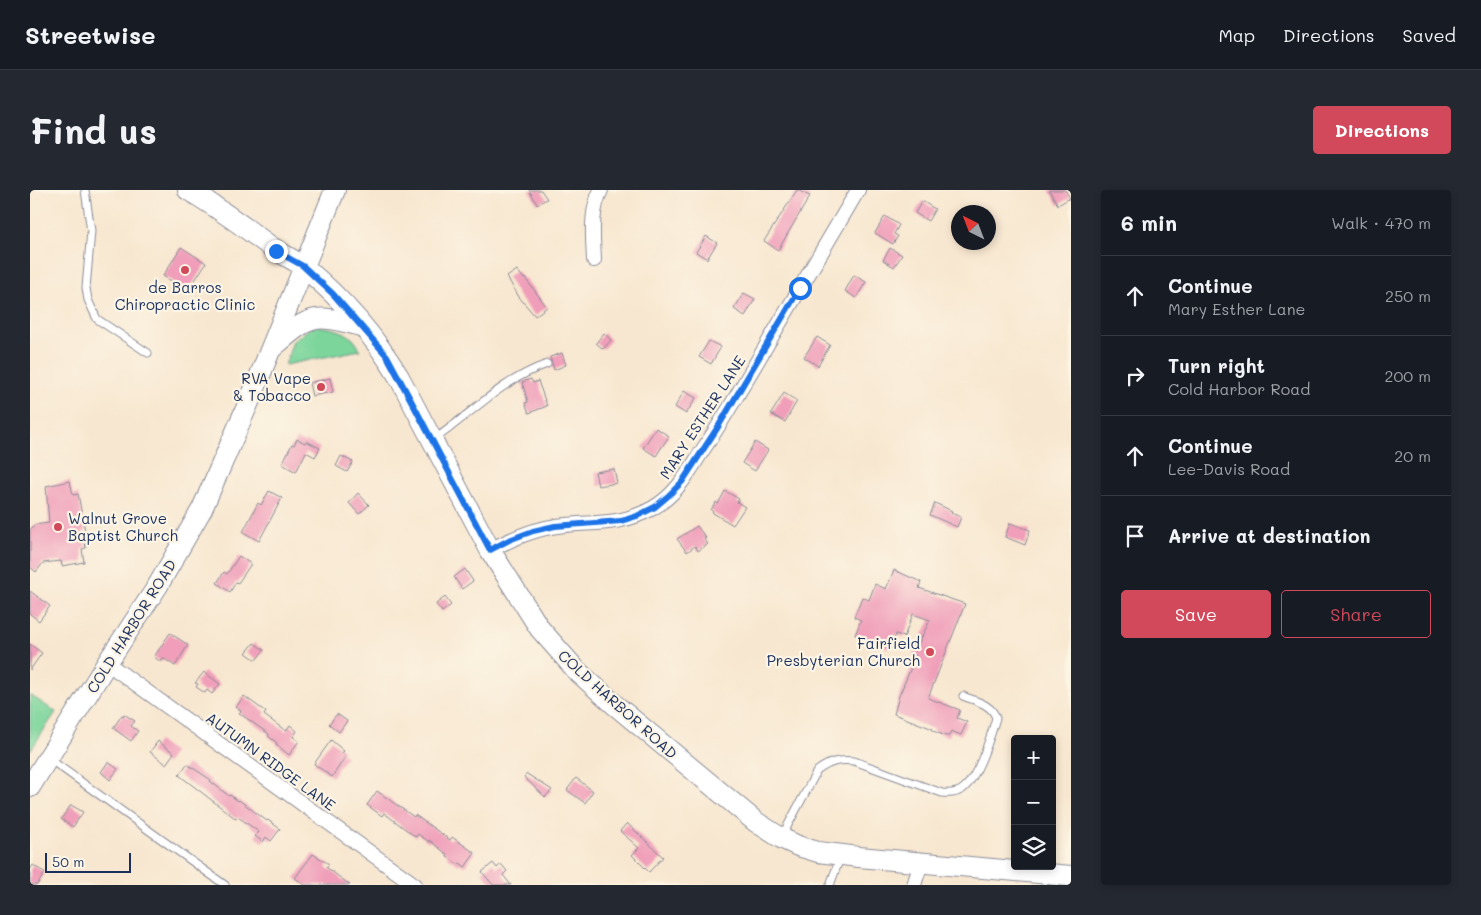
<!DOCTYPE html>
<meta charset="utf-8">
<style>
body{margin:0;font-family:Mali,sans-serif;background:#242831;color:#f1f3f6}
.controls{position:absolute;right:15px;bottom:15px;display:grid;overflow:hidden;border-radius:5px;box-shadow:0 2px 8px #0003}
.controls button{width:45px;height:45px;display:grid;place-items:center;padding:0;border:0;border-bottom:1px solid #363941;background:#171b24;color:#f1f3f6;font:25px sans-serif}
.compass{position:absolute;left:921px;top:15px;width:45px;height:45px;border-radius:50%;background:#171b24;box-shadow:0 2px 8px #0003;rotate:318deg}
.scale{position:absolute;left:15px;bottom:12px;width:86px;box-sizing:border-box;padding-left:5px;border:2px solid #1b2f5e;border-top:0;font-size:14px;line-height:18px;white-space:nowrap;color:#1b2f5e;-webkit-text-stroke:4px #fcf5e5;paint-order:stroke}
.stop{position:absolute;width:15px;height:15px;margin:-11px;border:4px solid #1a73e8;border-radius:50%;background:#fff}
.stop.end{background:#1a73e8;border-color:#fff;box-shadow:0 1px 5px #0008}
.list{margin:0;padding:0;list-style:none}
h2{display:flex;justify-content:space-between;align-items:center;height:65px;margin:0;padding:0 20px;font-size:21px}
h2 small{font-size:16px;font-weight:400;color:#9ea1a6}
.list li{display:grid;grid-template-columns:32px 1fr auto;gap:15px;align-items:center;box-sizing:border-box;height:80px;padding:0 20px;border-top:1px solid #363941}
.list b{display:block;font-size:19px;white-space:nowrap}
.list p{margin:0;font-size:16px;white-space:nowrap;color:#9ea1a6}
.list em{font-size:16px;font-style:normal;color:#9ea1a6}
.actions{display:flex;gap:10px;padding:15px 20px}
.actions a{flex:1;padding:11px 0;border:1px solid #d1495b;border-radius:5px;text-align:center;font-size:18px;color:#d1495b}
.actions .main{background:#d1495b;color:#fff}
.icon{flex:none;width:28px;height:28px;fill:none;stroke:currentColor;stroke-width:2;stroke-linecap:round;stroke-linejoin:round}
.map{position:relative;flex:none;width:1041px;height:695px;overflow:hidden;border-radius:5px}
header{display:flex;align-items:center;gap:30px;box-sizing:border-box;height:70px;padding:0 25px;background:#171b24;border-bottom:1px solid #363941}
header strong{font-size:24px}
nav{display:flex;gap:28px;margin-inline-start:auto;font-size:18px}
.intro{display:flex;align-items:center;justify-content:space-between;box-sizing:border-box;height:120px;padding:0 30px}
h1{margin:0;font-size:35px}
.button{padding:12px 22px;border-radius:5px;background:#d1495b;color:#fff;font-size:18px;font-weight:700}
main{display:flex;gap:30px;padding:0 30px}
aside{flex:1;background:#171b24;border-radius:5px;box-shadow:0 2px 8px #0003}
.map>svg:first-child{display:block}
</style>
<header>
<strong>Streetwise</strong>
<nav><a>Map</a><a>Directions</a><a>Saved</a></nav>
</header>
<div class="intro"><h1>Find us</h1><a class="button">Directions</a></div>
<main>
<div class="map">
<svg width="1041" height="695" viewBox="0 0 1041 695">
<rect width="100%" height="100%" fill="#fcf5e5"/>
<filter id="ink" filterUnits="userSpaceOnUse"><feTurbulence type="fractalNoise" baseFrequency=".02" numOctaves="2"/><feDisplacementMap in="SourceGraphic" scale="10" xChannelSelector="R" yChannelSelector="G"/><feConvolveMatrix kernelMatrix="1 2 1 2 8 2 1 2 1" color-interpolation-filters="sRGB"/></filter>
<filter id="wash" filterUnits="userSpaceOnUse"><feTurbulence type="fractalNoise" baseFrequency=".0096" numOctaves="4" result="noise"/><feDisplacementMap in="SourceGraphic" scale="20" xChannelSelector="R" yChannelSelector="G"/><feGaussianBlur stdDeviation="1.12" result="paint"/><feColorMatrix in="noise" values="0 0 0 0 0 0 0 0 0 0 0 0 0 0 0 0 0 1.4 0 .05"/><feComposite in="paint" operator="in"/></filter>
<g filter="url(#wash)">
<rect width="100%" height="100%" fill="#f8e7d0"/>
<!-- green -->
<path fill="#7bd59b" stroke="#4b827c" d="M284,135C303,139 321,139 330,160L255,175L263,151Z
M0,505L26,522L0,561Z"/>
<g id="blocks">
<!-- building -->
<path fill="#f09eb9" d="M499,0H511L517,9L507,14Z
M767,0L780,6L748,60L734,51Z
M1019,0H1035L1040,8L1028,15Z
M892,11L905,19L898,31L885,23Z
M855,26L869,35L864,44L868,46L863,54L845,43Z
M676,46L687,53L677,69L666,62Z
M151,57L176,73L158,101L133,86Z
M860,58L872,65L864,77L853,70Z
M487,80L494,89L495,88L517,117L505,126L489,107L477,87Z
M824,85L836,92L826,108L815,101Z
M714,103L725,109L715,126L704,119Z
M574,143L581,150L573,159L566,153Z
M787,147L800,155L788,176L774,167Z
M679,151L691,157L681,174L669,167Z
M532,163L536,175L524,180L520,167Z
M300,188L303,202L282,206L279,193Z
M501,189L503,193L508,191L517,216L499,223L495,213L498,212L492,192Z
M654,201L666,208L656,224L645,217Z
M754,203L767,211L755,232L741,224Z
M626,238L639,246L626,266L613,258Z
M267,249L275,253L276,251L290,258L285,267L276,262L266,282L252,274L262,254L264,255Z
M725,252L738,260L725,281L712,273Z
M311,266L323,272L317,282L306,276Z
M584,279L587,293L568,296L565,282Z
M40,291L43,305L48,304L55,341L53,342L56,358L52,359L54,372L32,376L31,371L13,373L6,382L0,377V340L4,335L19,333L16,296Z
M239,301L252,308L229,351L213,342L228,313L231,315Z
M695,301L709,309L707,312L715,317L703,335L683,323V322L681,320L686,312L688,314Z
M328,303L339,315L329,324L319,313Z
M905,313L922,321L921,323L931,327L927,337L900,325Z
M980,333L1000,340L995,355L975,347Z
M667,336L676,348L674,349L678,354L668,361L665,356L657,362L647,349Z
M209,366L221,374L208,393L206,392L200,402L187,393L194,382L197,384Z
M435,379L443,391L432,399L424,387Z
M864,380L891,392L889,398L935,414L898,508L930,520L927,528L937,532L931,545L921,541L919,546H916L903,541V539L864,524L869,506L886,466L883,465L900,430L883,424L874,447L866,444L860,459L825,445L831,430L824,427L832,407L839,410L845,394L856,399Z
M0,401L20,416L9,431L0,424Z
M415,407L421,415L412,422L406,414Z
M140,443L158,455L145,476L136,470L133,469L131,472L124,467Z
M224,453L234,460L226,470L216,463Z
M0,454L12,463L0,480Z
M174,482L190,494L182,504L177,500L175,503L166,497L168,494L165,493Z
M214,506L236,522L234,525L256,541L260,535L267,541L263,547L269,551L259,565L246,554L247,553L238,546L239,544L209,523L211,521L206,517Z
M94,524L105,531L101,536L108,541L101,551L83,538L92,525L93,526Z
M307,524L317,531L309,542L299,534Z
M301,550L314,561L312,563L316,566L302,587L284,574Z
M128,551L144,563L136,574L120,562Z
M78,572L88,579L80,590L71,582Z
M157,574L181,590L180,591L199,606L200,605L208,611L209,610L237,631L238,630L250,639L241,651L236,647L233,652L225,646L229,642L208,627L206,629L201,625L149,585Z
M497,584L522,600L515,607L494,587Z
M546,588L563,601L555,613L537,600Z
M347,601L384,627L385,625L420,650L422,647L445,663L435,677L430,673L429,675L417,667L418,665L399,650V652L388,644L386,647L354,623L352,626L337,615Z
M41,615L53,622L43,637L31,629Z
M597,633L633,667L619,682L602,665L609,658L590,641Z
M283,664L299,674L296,677L320,695H275L265,688Z
M463,673L467,678L471,674L477,681L473,685L481,695H463L452,682Z
M3,675L15,683L7,695H0V680Z"/>
</g>
</g>
<g filter="url(#ink)">
<use href="#blocks" fill-opacity="0" stroke="#8a8b97" stroke-width="1"/>
<g fill="none" stroke-linecap="round" stroke-linejoin="round">
<!-- service casing -->
<g stroke="#8a8b97" stroke-width="9">
<path id="service" d="M55,0L61,41L56,98L58,110L67,129L118,163
M405,249C443,222 472,190 517,174
M18,568L195,695
M752,646L787,581C799,572 809,569 824,571L912,603C920,604 928,603 934,598C948,586 961,545 966,528C962,514 945,511 933,506
M800,695L810,668"/>
</g>
<!-- minor casing -->
<g stroke="#8a8b97" stroke-width="16">
<path id="minor" d="M564,70C563,47 560,22 571,0
M460,360C481,349 503,339 527,336C563,331 589,337 623,318C646,305 659,282 672,261C690,235 706,207 722,180C757,120 793,60 828,0
M77,473L385,695
M884,695L891,673"/>
</g>
<!-- secondary casing -->
<g stroke="#8a8b97" stroke-width="22">
<path id="secondary" d="M158,0C188,17 215,38 243,58C253,65 265,70 275,78C312,109 345,147 369,187L460,360L510,439L547,481L585,515L726,632L751,648L768,656L788,662L829,667L1041,686
M242,158C281,125 281,123 331,136
M0,597L77,473L127,397L172,319L222,205L305,0"/>
</g>
<!-- service -->
<use href="#service" stroke="#fff" stroke-width="7"/>
<!-- minor -->
<use href="#minor" stroke="#fff" stroke-width="14"/>
<!-- secondary -->
<use href="#secondary" stroke="#fff" stroke-width="20"/>
</g>
</g>
<g fill="none" stroke-linecap="round" stroke-linejoin="round" filter="url(#ink)">
<!-- route -->
<path stroke="#1a73e8" stroke-width="6" d="M246,61L273,76L303,104L357,166L384,216L460,360L479,350L503,341L525,336L591,331L607,326L625,317L638,306L652,292L688,237L770,98"/>
</g>
<!-- markers -->
<g fill="#d1495b" stroke="#fcf5e5" stroke-width="2">
<circle cx="155" cy="80" r="5"/>
<circle cx="291" cy="197" r="5"/>
<circle cx="28" cy="337" r="5"/>
<circle cx="900" cy="462" r="5"/>
</g>
<g text-anchor="middle" dominant-baseline="central" stroke-width="4.5" stroke-linejoin="round" paint-order="stroke">
<!-- poi labels -->
<g font-size="15" fill="#1b2f5e" stroke="#fcf5e5" text-anchor="end">
<text x="155" y="97" text-anchor="middle">de Barros<tspan x="155" dy="17">Chiropractic Clinic</tspan></text>
<text x="281" y="188">RVA Vape<tspan x="281" dy="17">&amp; Tobacco</tspan></text>
<text x="38" y="328" text-anchor="start">Walnut Grove<tspan x="38" dy="17">Baptist Church</tspan></text>
<text x="890" y="453">Fairfield<tspan x="890" dy="17">Presbyterian Church</tspan></text>
</g>
<!-- street labels -->
<g font-size="15" fill="#1b2f5e" stroke="#fcf5e5">
<text transform="translate(672 227) rotate(-57)">MARY ESTHER LANE</text>
<text transform="translate(101 436) rotate(-58)">COLD HARBOR ROAD</text>
<text transform="translate(588 514) rotate(42)">COLD HARBOR ROAD</text>
<text transform="translate(241 571) rotate(36)">AUTUMN RIDGE LANE</text>
</g>
</g>
</svg>
<div class="controls">
<button>+</button>
<button>−</button>
<button><svg class="icon" aria-label="layers" viewBox="0 0 24 24"><path d="M12 4l9 5-9 5-9-5zM3 14l9 5 9-5"/></svg></button>
</div>
<svg class="compass" viewBox="-18 -18 36 36"><path d="M0-13l5 13h-10z" fill="#e53935"/><path d="M0 13l5-13h-10z" fill="#9ea1a6"/></svg>
<div class="scale">50 m</div>
<div class="stop" style="left:770px;top:98px"></div>
<div class="stop end" style="left:246px;top:61px"></div>
</div>
<aside>
<h2>6 min<small>Walk · 470 m</small></h2>
<ul class="list">
<li><svg class="icon" aria-label="ahead" viewBox="0 0 24 24"><path d="M12 20V5M6 11l6-6 6 6"/></svg><div><b>Continue</b><p>Mary Esther Lane</p></div><em>250 m</em></li>
<li><svg class="icon" aria-label="right" viewBox="0 0 24 24"><path d="M7 20v-9h11M14 6l5 5-5 5"/></svg><div><b>Turn right</b><p>Cold Harbor Road</p></div><em>200 m</em></li>
<li><svg class="icon" aria-label="ahead" viewBox="0 0 24 24"><path d="M12 20V5M6 11l6-6 6 6"/></svg><div><b>Continue</b><p>Lee-Davis Road</p></div><em>20 m</em></li>
<li><svg class="icon" aria-label="arrive" viewBox="0 0 24 24"><path d="M6 21V4h12l-3 4 3 4H6"/></svg><div><b>Arrive at destination</b></div></li>
</ul>
<div class="actions"><a class="main">Save</a><a>Share</a></div>
</aside>
</main>
